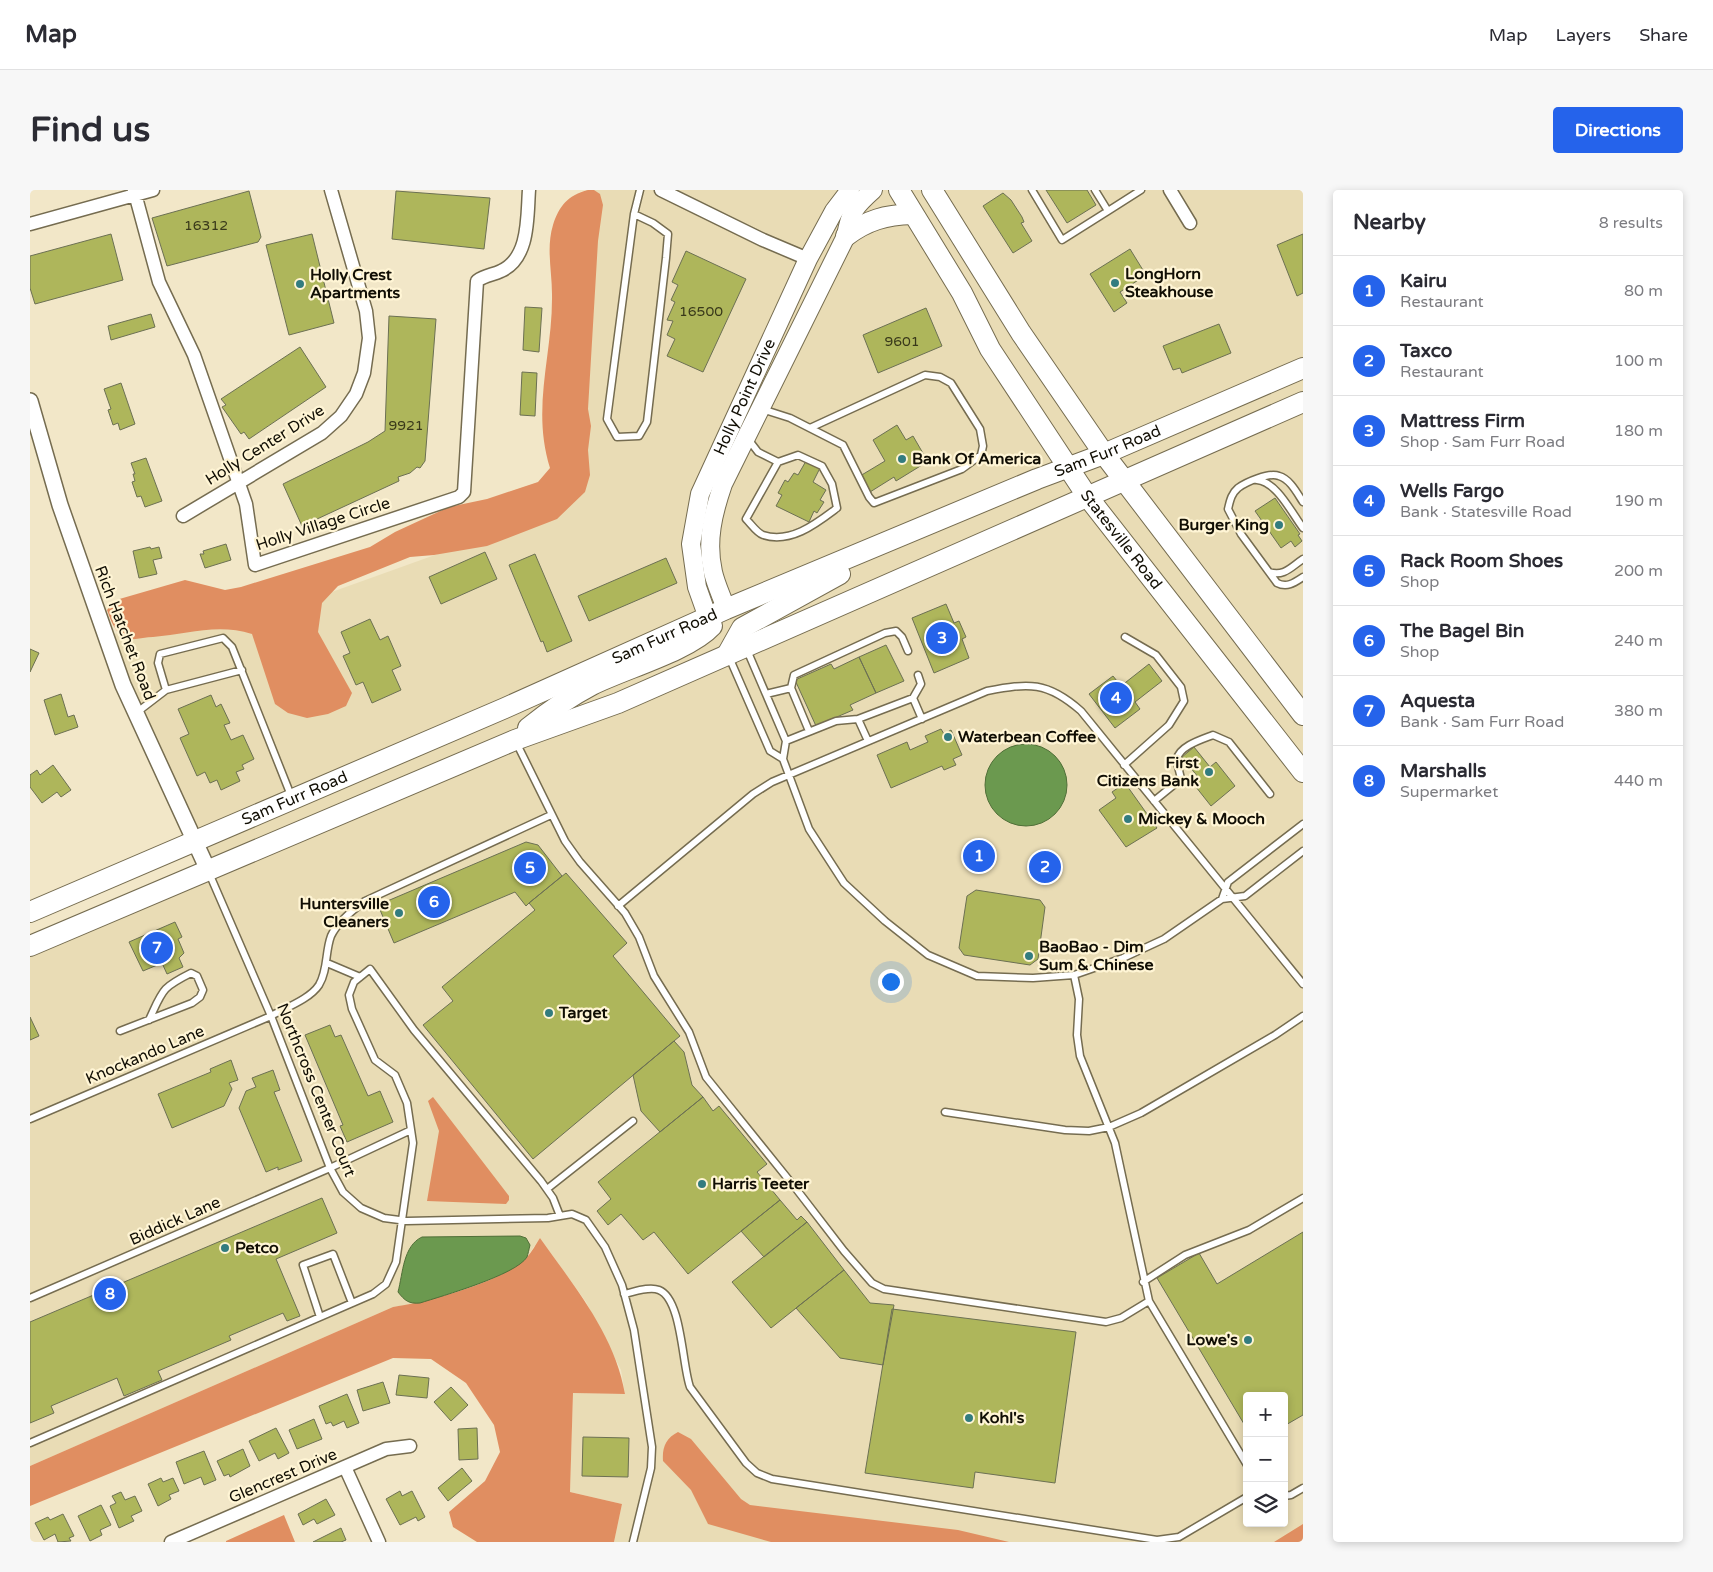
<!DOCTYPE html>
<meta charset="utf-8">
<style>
body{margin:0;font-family:"Varela Round",sans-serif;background:#f7f7f7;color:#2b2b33}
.controls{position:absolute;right:15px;bottom:15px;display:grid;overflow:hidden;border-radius:5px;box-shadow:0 2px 8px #0003}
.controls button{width:45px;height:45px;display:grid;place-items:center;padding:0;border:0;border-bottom:1px solid #e1e1e2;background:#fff;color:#2b2b33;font:25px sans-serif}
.you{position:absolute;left:860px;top:791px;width:18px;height:18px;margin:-12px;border:4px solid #fff;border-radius:50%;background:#1a73e8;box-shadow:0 0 0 8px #1a73e833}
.badge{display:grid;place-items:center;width:32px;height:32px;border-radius:50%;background:#2563eb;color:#fff;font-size:16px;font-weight:700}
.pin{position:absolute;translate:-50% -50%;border:2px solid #fff;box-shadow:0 1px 5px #0006}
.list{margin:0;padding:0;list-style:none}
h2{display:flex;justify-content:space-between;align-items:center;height:65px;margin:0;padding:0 20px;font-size:21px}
h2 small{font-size:16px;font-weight:400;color:#7c7c81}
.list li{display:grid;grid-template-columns:32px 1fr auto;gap:15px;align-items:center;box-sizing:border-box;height:70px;padding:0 20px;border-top:1px solid #e1e1e2}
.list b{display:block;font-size:19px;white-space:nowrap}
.list p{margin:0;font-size:16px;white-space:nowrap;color:#7c7c81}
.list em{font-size:16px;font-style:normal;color:#7c7c81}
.icon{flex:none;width:28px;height:28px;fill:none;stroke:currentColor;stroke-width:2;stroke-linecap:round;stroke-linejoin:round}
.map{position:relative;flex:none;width:1273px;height:1352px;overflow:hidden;border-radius:5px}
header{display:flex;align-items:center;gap:30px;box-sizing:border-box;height:70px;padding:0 25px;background:#fff;border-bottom:1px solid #e1e1e2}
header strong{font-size:24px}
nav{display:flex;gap:28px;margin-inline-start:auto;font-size:18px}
.intro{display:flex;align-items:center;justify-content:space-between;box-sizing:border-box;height:120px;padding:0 30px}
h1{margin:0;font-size:35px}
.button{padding:12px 22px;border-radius:5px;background:#2563eb;color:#fff;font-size:18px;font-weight:700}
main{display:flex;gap:30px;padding:0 30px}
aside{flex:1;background:#fff;border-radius:5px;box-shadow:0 2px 8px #0003}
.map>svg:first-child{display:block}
</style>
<header>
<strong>Map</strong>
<nav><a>Map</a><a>Layers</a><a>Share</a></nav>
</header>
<div class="intro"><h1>Find us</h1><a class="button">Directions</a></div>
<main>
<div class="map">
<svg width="1273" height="1352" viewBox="0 0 1273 1352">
<rect width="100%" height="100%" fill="#f2e7c8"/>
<!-- built -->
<path fill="#e9dcb5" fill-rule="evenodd" d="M556,0H1273V1352H584L592,1314L540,1302L543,1203L595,1204L591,1180L556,1112L510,1048L497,1067L447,1094L390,1113L363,1117L0,1276V756L178,680L75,445L235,426L522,323L550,258ZM1217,1206H1254V1333H1217Z"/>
<!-- forest -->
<path fill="#e08e61" d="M558,0H564L570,4L573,15L568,51L558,219L561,236L558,260L560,285L555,302L527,329L457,356L404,365L380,367L308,396L292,413L288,442L322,503L316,516L298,524L277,528L258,523L245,514L222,444C188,433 157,444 123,447C116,447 106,450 100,449C86,446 81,431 77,420L86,410L155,390L195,400L211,397L340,357L365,342L419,317L457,309L508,292L520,278C501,217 523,165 522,104C522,81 516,58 523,35C529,16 538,5 558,0Z
M403,907L479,1006V1010L476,1014L397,1011L409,941L398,911Z
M510,1048C544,1096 585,1145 595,1204L543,1203L540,1302L592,1314L584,1352H447L423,1337L419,1322L455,1291L470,1262L464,1235L436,1193L401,1169L363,1168L0,1316V1276L363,1117C397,1112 474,1092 497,1067C502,1062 506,1054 510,1048Z
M648,1242L661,1249L711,1309L720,1315L928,1340L979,1352H741L678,1334L661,1300L633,1271C632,1257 636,1248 648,1242Z
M254,1325L265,1352H196V1351Z
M1273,1334V1352H1244Z"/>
<!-- water -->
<path fill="#6b994f" stroke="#506f38" d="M955 595a41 41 0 1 1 82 0a41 41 0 1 1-82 0Z
M490,1046L496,1048L500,1055C499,1059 498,1064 497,1067C486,1085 412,1106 390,1113C379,1114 375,1111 368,1102C373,1083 373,1056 392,1047Z"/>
<!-- building -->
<path fill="#aeb65b" stroke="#6c7053" d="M1016,0H1057L1066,15L1037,33Z
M219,1L231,47L228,52L137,76L122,28Z
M366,1L460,8L454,59L362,49Z
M973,3L981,10L992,27L994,32L991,33L1002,51L983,63L953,16Z
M81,44L93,90L5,114L0,98V66Z
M282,44L304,133L259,145L236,55Z
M1273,44V103L1267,106L1247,55Z
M1100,59L1116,85L1090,102L1097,113L1084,122L1060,84Z
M656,61L716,89L673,182L637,166L645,149L637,145L643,131L637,130L645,112L641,110L648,95L642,92Z
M495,117L512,118L509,162L493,160Z
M896,118L912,156L848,183L833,145Z
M121,124L125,137L81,150L78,136Z
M359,126L406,129L395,271L390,278L387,277L380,283L368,287L369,291L272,336L253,294L338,252L355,241Z
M1189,134L1201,163L1152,183L1150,178L1143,180L1133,156Z
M270,157L296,197L219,249L214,242L211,244L192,217L196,215L191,209Z
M492,182L507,183L505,226L490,225Z
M91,193L105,234L90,240L88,233L83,235L78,220L81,219L74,199Z
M867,235L876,250L883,246L894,265L888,268L892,275L866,291L864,287L840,302L830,286L855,271L843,250Z
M116,268L132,311L115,317L111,306L107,307L102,292L105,291L103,284H105L101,273Z
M776,271L790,278L783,292L796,300L790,310L794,312L787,323L784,321L779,332L746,316L752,305L748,303L755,290L758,292L764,283L768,285Z
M1245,308L1270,344L1268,345L1272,351L1265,357L1261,351L1251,358L1225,321Z
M196,354L201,370L175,378L170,364H174L173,361Z
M120,357L121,359L129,357L132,368L123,370L127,384L109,388L103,361Z
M455,362L467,389L411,414L399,387Z
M505,364L542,451L517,462L513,451L511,452L479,375Z
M636,368L647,393L559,431L548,406Z
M916,414L924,433L929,431L936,447L932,449L939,468L904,483L882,428Z
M340,429L350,450L358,446L371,476L362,480L371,500L342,513L333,492L326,495L313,466L320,463L311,442Z
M856,455L874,491L846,503L829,467Z
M0,459L9,463L0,482Z
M829,467L846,503L820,515L823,520L786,536L765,490L801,474L804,479Z
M1119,474L1132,491L1105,512L1110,519L1085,538L1059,504L1083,486L1091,496Z
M31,504L38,527L44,525L48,537L25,545L14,510Z
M181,505L186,517L191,514L200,533L194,535L201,550L213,545L224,569L212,575L214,579L206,582L210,591L191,600L187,590L180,593L175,582L167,586L150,548L159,544L148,519Z
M911,539L914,544L921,540L932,565L923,569L926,575L914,580L912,576L861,598L847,565L877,552L880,560L898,552L895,546Z
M1164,557L1180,577L1186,572L1205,596L1181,616L1162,592L1168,587L1152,567Z
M23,575L41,600L31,607L27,602L12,613L0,597V585L7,580L10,585Z
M1095,593L1127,638L1096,657L1069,620L1086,608L1082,602Z
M496,652L508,655L532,686L499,713L496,716L485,702L364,753L348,715Z
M536,683L597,753L583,766L650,846L503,969L393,835L423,811L412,797L505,720L499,713Z
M946,700L1010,710L1015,717L1008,769L1000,775L934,765L929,758L937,706Z
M145,732L152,747L148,749L154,763L149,768L153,777L137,784L132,773L113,781L99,752Z
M0,827L9,846L0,850Z
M300,835L305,847L311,845L338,906L350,901L363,932L317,952L310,936L313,935L275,845Z
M644,851L654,862L662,895L673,907L630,942L611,921L603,885Z
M201,870L208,890L199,893L202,899L194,916L142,938L128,904L181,882L180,879Z
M243,880L250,900L244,902L272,971L248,980V977L236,982L209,918L216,901L226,897L222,888Z
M673,907L683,921L689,916L737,974L727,982L750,1010L658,1084L624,1042L613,1050L591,1024L578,1035L567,1021L581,1009L568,992Z
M292,1008L307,1043L246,1069L270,1126L257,1131L253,1123L199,1146L201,1150L128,1181L132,1190L94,1206L87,1188L21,1216L24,1223L0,1233V1132Z
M750,1010L767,1030L771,1026L777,1032L734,1067L711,1041Z
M777,1032L814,1080L741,1138L702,1092Z
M1273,1042V1225L1254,1236V1206H1217V1239L1127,1088L1169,1063L1187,1094Z
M814,1080L840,1113L864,1115L853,1175L810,1168L766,1118Z
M862,1119L1046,1142L1025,1293L945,1282L943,1298L835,1283Z
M369,1185L399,1188L397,1208L366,1205Z
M353,1192L360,1213L333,1221L327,1200Z
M421,1197L438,1215L421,1231L404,1212Z
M317,1204L329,1233L317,1238L314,1231L303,1236L301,1232L296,1234L289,1216Z
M284,1229L292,1249L267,1259L259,1240Z
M246,1238L259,1263L248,1269L245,1263L229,1271L219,1251Z
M447,1238L448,1269L429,1270L428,1239Z
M553,1247L599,1248L598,1287L552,1286Z
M213,1259L220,1276L200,1287L199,1284L194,1286L187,1271Z
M174,1261L186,1290L174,1295L171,1287L154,1294L146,1272Z
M432,1278L442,1291L418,1311L408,1298Z
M131,1288L133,1292L143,1288L149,1301L139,1305L141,1309L128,1316L118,1294Z
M370,1301L372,1306L382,1301L395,1327L388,1331L386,1327L370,1335L356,1309Z
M91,1302L95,1310L105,1306L112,1321L101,1326L104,1331L89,1338L80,1316L86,1313L82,1306Z
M296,1309L305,1325L287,1334L284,1329L273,1335L268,1324Z
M71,1315L81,1335L70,1340L72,1345L60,1351L48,1326Z
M33,1324L44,1346L39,1348L41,1351L28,1352L25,1344L14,1350L5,1333L18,1327L20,1330Z
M311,1338L316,1350L311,1352H283Z"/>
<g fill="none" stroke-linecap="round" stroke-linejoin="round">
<!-- service casing -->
<g stroke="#756c50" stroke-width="9">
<path id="service" d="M1002,0L1032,50L1078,21
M1065,0L1078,21L1111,0
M604,24L623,33L638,44L636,68L617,232L609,246L587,247L577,229L604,24L610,0
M732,219L760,228L813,255L839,307L844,313L932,279L951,265L953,256L950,239L921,193L910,187L895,185L780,238
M718,249L728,262L748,272
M768,265L792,276L802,294L807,318C787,333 761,354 733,345C727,343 721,334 716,329L748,272Z
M1227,290C1247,292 1261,322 1273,338
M1273,312C1267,303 1260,289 1249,286C1239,282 1216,292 1208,298C1201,304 1200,311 1198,319L1211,344L1247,393C1257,398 1264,393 1273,387
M1239,382C1254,387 1261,377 1273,369
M717,460L756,551L753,569L779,639L814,693L855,731L898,765L947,786L1003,788L1044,785L1093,768L1134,749L1192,709L1215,706L1273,661
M699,467L740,561L753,569
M761,498L764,485L855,443L866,441L872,447L878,461
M136,500L128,473L130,464L193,448L202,457L262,608
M736,504L761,498L779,541
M883,508L891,494L888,485
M106,523L136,500L212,480
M828,529L838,551
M756,551L806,531L828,529L883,508L892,529
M486,552L535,651L550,672L595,723L609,747L624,786L659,842L676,887L767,1000L814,1061L842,1093L854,1099L1076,1132L1091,1128L1119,1111
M1094,575L1139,535L1154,511L1151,497L1126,465L1095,447
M1124,611L1151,589C1150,583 1147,575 1147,569C1149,556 1173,549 1183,545L1199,552L1240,604
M179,683L241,826L300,978L313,1002L331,1018L354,1028L377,1031L518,1028L542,1024L556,1030L575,1057L592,1095L604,1140L622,1257L621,1278L603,1352
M1192,709L1198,692L1273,634
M588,716L723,604L742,592L957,501C999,493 1017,491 1051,521L1273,794
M297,773L330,787
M1044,785L1049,809L1047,845L1050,866L1085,953L1119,1111L1217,1275
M90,841L162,813L170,807L173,800L167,786L161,783C131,798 133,800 119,830
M915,922L1035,940L1059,941L1079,937L1111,923L1245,845L1273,826
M0,929L241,826C255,818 280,809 289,795C298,780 295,762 301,746C307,733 324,719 335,711L521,625
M517,999L603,931
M1113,1092L1155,1065L1219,1040L1273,1008
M594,1104C604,1102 619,1096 629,1100C652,1109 652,1175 660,1197L716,1273L727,1283L742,1289L1127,1350L1149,1347L1217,1307
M0,1108L300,978L381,940
M290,1127L273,1075L303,1064L322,1113
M0,1253L343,1104L356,1094L366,1072L383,953L377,913L365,885L345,870L322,819L319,805L324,792L340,779L384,840L511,991L523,1008L530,1026
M1254,1306L1261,1305L1273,1298"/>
</g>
<!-- minor casing -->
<g stroke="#756c50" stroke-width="15">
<path id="minor" d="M104,0L129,92L164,165L216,314L225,375L429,307L434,302L447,91C455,85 463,85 471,81C500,68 497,26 499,0
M631,0L733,50L778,69
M1140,0L1160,33
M0,34L123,0
M153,326L292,243L311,226L326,204L334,183L339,148L336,121L301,0
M315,1277L349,1352
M141,1352L356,1259L380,1256"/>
</g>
<!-- tertiary casing -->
<g stroke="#756c50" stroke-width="18">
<path id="tertiary" d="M0,211L30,315L93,495L178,680"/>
</g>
<!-- secondary casing -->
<g stroke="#756c50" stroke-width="20">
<g id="secondary">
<path d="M696,419C692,407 686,395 683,382C676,351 683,323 693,294L816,46C820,22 825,16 843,0"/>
<path id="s1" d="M678,428L667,397L661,354L670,304L778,69L804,21L820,0"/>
</g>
</g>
<!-- primary casing -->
<g stroke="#756c50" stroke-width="22">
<g id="primary">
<path id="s2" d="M869,0L932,103L960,159L1057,306L1273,582"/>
<path d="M902,0L991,143L1074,264L1273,525"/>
<path d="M816,46C837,30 856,25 882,24"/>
<path d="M698,463L712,438L810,384"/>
<path d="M498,538C518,522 539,507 562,495C593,479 659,461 682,436"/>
<path id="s3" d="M0,722L475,518L696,419L1007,289L1074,264L1273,178"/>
<path d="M0,756L485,550L588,513L1273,212"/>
</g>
</g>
<!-- service -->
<use href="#service" stroke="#fff" stroke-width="6"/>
<!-- minor -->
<use href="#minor" stroke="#fff" stroke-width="12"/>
<!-- tertiary -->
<use href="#tertiary" stroke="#fff" stroke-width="15"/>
<!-- secondary -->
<use href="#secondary" stroke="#fff" stroke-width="18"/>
<!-- primary -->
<use href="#primary" stroke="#fff" stroke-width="20"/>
</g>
<!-- markers -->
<g fill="#337c7f" stroke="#fff5d5" stroke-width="2">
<circle cx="1085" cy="93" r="5"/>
<circle cx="270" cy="94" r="5"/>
<circle cx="872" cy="269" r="5"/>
<circle cx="1249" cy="335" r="5"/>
<circle cx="918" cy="547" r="5"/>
<circle cx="1179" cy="582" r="5"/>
<circle cx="1098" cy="629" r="5"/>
<circle cx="369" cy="723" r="5"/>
<circle cx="999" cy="766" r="5"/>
<circle cx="519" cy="823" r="5"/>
<circle cx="672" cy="994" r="5"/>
<circle cx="195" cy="1058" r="5"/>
<circle cx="1218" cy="1150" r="5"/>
<circle cx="939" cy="1228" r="5"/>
</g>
<g text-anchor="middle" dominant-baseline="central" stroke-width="4.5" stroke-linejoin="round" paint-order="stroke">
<!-- number labels -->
<g font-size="14" fill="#38381a">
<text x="176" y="35">16312</text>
<text x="671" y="121">16500</text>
<text x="872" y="151">9601</text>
<text x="376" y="235">9921</text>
</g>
<!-- poi labels -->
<g font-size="16" font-weight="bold" fill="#110e04" stroke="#fff5d5" text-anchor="start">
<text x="1095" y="84">LongHorn<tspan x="1095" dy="18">Steakhouse</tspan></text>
<text x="280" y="85">Holly Crest<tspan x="280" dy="18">Apartments</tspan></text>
<text x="882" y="269">Bank Of America</text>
<text x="1239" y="335" text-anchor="end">Burger King</text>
<text x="928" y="547">Waterbean Coffee</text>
<text x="1169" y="573" text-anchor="end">First<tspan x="1169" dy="18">Citizens Bank</tspan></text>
<text x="1108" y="629">Mickey &amp; Mooch</text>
<text x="359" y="714" text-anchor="end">Huntersville<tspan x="359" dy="18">Cleaners</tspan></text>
<text x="1009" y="757">BaoBao - Dim<tspan x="1009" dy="18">Sum &amp; Chinese</tspan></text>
<text x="529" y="823">Target</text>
<text x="682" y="994">Harris Teeter</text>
<text x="205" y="1058">Petco</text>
<text x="1208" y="1150" text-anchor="end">Lowe's</text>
<text x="949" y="1228">Kohl's</text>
</g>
<!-- street labels -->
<g font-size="16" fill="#110e04" stroke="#fff5d5">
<text stroke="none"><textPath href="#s1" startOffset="234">Holly Point Drive</textPath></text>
<text transform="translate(235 255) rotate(-32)">Holly Center Drive</text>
<text stroke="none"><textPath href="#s3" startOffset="1172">Sam Furr Road</textPath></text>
<text transform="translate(293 334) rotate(-18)">Holly Village Circle</text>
<text stroke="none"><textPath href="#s2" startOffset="415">Statesville Road</textPath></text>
<text transform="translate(95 443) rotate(69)">Rich Hatchet Road</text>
<text stroke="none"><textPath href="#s3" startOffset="692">Sam Furr Road</textPath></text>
<text stroke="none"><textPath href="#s3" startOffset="288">Sam Furr Road</textPath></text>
<text transform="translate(115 865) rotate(-23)">Knockando Lane</text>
<text transform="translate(286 900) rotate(68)">Northcross Center Court</text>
<text transform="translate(145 1031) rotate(-24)">Biddick Lane</text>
<text transform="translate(253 1286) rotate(-23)">Glencrest Drive</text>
</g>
</g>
</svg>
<div class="controls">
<button>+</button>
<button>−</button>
<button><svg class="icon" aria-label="layers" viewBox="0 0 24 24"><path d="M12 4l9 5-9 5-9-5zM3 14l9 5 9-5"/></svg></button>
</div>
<div class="you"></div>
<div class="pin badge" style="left:949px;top:666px">1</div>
<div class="pin badge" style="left:1015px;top:677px">2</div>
<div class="pin badge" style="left:912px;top:448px">3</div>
<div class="pin badge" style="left:1086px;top:508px">4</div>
<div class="pin badge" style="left:500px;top:678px">5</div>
<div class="pin badge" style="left:404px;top:712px">6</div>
<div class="pin badge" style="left:127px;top:758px">7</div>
<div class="pin badge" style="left:80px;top:1104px">8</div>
</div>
<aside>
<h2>Nearby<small>8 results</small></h2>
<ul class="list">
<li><span class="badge">1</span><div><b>Kairu</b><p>Restaurant</p></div><em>80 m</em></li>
<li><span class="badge">2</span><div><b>Taxco</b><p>Restaurant</p></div><em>100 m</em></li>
<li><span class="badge">3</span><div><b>Mattress Firm</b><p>Shop · Sam Furr Road</p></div><em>180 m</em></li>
<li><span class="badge">4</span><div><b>Wells Fargo</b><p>Bank · Statesville Road</p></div><em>190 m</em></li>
<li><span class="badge">5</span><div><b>Rack Room Shoes</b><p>Shop</p></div><em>200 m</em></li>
<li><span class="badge">6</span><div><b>The Bagel Bin</b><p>Shop</p></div><em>240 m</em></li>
<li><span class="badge">7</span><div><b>Aquesta</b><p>Bank · Sam Furr Road</p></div><em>380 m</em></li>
<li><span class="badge">8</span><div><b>Marshalls</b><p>Supermarket</p></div><em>440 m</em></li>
</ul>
</aside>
</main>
